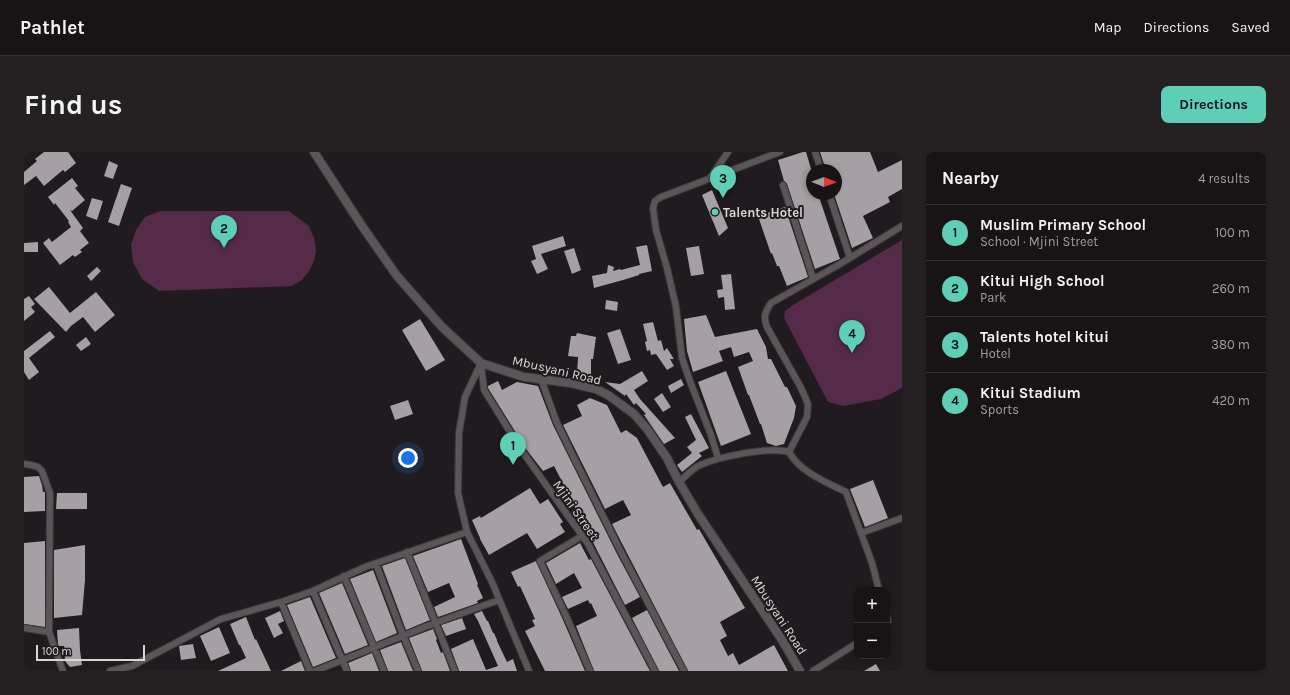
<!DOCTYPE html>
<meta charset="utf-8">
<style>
body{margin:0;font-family:Karla,sans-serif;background:#252123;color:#f1f3f6}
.controls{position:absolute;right:12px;bottom:12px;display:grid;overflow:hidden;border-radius:8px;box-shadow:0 2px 6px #0003}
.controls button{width:36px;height:36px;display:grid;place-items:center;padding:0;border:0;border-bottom:1px solid #363335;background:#181416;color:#f1f3f6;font:20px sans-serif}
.compass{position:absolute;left:782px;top:12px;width:36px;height:36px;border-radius:50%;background:#181416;box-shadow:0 2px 6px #0003;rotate:91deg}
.scale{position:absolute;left:12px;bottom:10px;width:109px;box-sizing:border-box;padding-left:4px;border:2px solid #dad6d8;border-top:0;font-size:11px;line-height:14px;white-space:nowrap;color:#dad6d8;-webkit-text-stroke:3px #201b1e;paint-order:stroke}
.you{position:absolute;left:384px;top:306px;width:14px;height:14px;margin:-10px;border:3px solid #fff;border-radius:50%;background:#1a73e8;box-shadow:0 0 0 6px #1a73e833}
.badge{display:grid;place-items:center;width:26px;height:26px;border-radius:50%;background:#5eceb7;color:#111;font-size:13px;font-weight:700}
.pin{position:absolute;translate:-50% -33px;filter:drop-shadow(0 1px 2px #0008)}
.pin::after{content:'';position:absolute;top:21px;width:14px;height:12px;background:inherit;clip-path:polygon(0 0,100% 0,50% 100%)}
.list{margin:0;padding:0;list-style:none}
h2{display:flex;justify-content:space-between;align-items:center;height:52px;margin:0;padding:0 16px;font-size:17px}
h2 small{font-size:13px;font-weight:400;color:#9f9ea1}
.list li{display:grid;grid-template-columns:26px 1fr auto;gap:12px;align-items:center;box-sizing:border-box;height:56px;padding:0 16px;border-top:1px solid #363335}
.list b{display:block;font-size:15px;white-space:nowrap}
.list p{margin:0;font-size:13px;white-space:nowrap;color:#9f9ea1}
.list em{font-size:13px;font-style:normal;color:#9f9ea1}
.map{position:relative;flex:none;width:878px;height:519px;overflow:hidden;border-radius:8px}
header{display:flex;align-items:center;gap:24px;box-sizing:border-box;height:56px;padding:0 20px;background:#181416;border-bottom:1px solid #363335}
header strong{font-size:19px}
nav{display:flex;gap:22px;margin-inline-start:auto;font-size:14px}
.intro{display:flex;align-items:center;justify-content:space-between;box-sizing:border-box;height:96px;padding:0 24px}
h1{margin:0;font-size:28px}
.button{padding:10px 18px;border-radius:8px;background:#5eceb7;color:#111;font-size:14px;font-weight:700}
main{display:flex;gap:24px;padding:0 24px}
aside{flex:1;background:#181416;border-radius:8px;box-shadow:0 2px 6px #0003}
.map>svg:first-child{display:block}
</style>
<header>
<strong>Pathlet</strong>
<nav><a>Map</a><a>Directions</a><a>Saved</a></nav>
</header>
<div class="intro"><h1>Find us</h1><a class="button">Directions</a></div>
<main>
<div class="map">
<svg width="878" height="519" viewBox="0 0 878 519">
<rect width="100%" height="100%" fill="#201b1e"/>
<!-- green -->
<path fill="#562b49" d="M137,59H265L285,74L290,86L292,99L290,109L285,119L278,128L268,134L135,139L118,127L109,110L107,93L112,78L121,65Z
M878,88V236L857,247L819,254L804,250L760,166L761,159L769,153Z"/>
<!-- building -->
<path fill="#a69fa3" d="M20,0H44L52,11L41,20L39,18L20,34L12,24L0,33V20L13,9L11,7Z
M779,0H782L788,20V42H794L816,107L791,117L763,32L760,29L754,8Z
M796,0H846L854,20L878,8V37L864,45L866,50L839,64L849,86L828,96L810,42H812V18H802Z
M85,9L94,13L89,27L80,24Z
M48,26L54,34L51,36L61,48L48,59L46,58L59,76L56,79L65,91L56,98L58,100L51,105L49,103L36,113L19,91L25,86L28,90L47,75L44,70L45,69L31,51L30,53L24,45Z
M97,32L108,36L95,74L84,70Z
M688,38L704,76L695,84L678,43Z
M68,46L79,49L73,68L62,64Z
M761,55L784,125L763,134L755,114H753L748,101L747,102L734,64Z
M539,84L542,94L517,102L524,117L513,122L507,109L512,107L508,94Z
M14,90V100H0V91Z
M623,93L628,119L615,122V123L599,128L570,136L568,124L583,121L584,113L590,115L589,119L596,117L597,118L616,113L612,95Z
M675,94L680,122L667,124L662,96Z
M550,96L557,118L548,122L540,99Z
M73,115L77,119L67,129L63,124Z
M707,122L711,157L701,158L700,145L694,146L693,138L699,137L697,123Z
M25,135L46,161L72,140L91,163L71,180L59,165L47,174L42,180L10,147Z
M5,144L11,152L7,155L11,160L0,169V147Z
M582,148L594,150L593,159L581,157Z
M682,163L691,185L733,177L742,195L744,207H747L761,235H763L772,254L770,266L760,292L752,294L743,291L737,272H736L725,243H724L714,215L729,209L725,200L710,205L707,195L695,199L699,209L669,220L663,199L660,167Z
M396,167L421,208L402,219L378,178Z
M629,170L634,189L637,188L640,199L643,196L650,207H646L650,214L643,218L632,202L627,203L626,198L623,199L621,190L623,189L619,172Z
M596,177L607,208L594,212L583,181Z
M26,179L31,185L5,206L15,220L5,228L0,220V199Z
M553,181L572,185L569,207H567V223H553L554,205L544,204L547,184H552Z
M62,185L67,192L57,199L52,193Z
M618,219L624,229L610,238L616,247L651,286L640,292L620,263L622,262L612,251L610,253L602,242L601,244L581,230L596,232Z
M702,219L727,282L697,294L674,230Z
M657,227L660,233L647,241L644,234Z
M474,229L478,238L493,230L514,234L529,273L593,402L616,445L601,453L530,314L519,319L502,297L464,236V234Z
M638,241L647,255L639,260L630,247Z
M566,246L583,253L597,281L602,278L613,286L639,335L646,331L673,378L675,377L721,456L696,470L703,484L696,488L704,504L709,501L715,513L750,493L764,519H664L588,372L607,363L599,348L581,357L539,273L558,264L553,253Z
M384,248L389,262L371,268L366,254Z
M667,262L685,296L675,301L678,304L658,320L653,313L668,301L663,295L672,288L661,265Z
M15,324L18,333L19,340H21V359L0,360V325Z
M849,328L864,366L841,375L826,337Z
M506,336L516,352L524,347L539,370L536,372L541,380L513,397L503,381L465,403L456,387V386L448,368L456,364L457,366Z
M33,341H63V357H32Z
M437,387L454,432L453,433L459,446L453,449L454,451L414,465L410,455L431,445L425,431L404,440L389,404Z
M21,389V475L0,472V391Z
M556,391L565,408L567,407L626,519H570L552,474L573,464L567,451L566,452L564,448L544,457L538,445L558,436L550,421L532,432L522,411Z
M61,393V428L58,463L30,466V398Z
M381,406L406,468L382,478L358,414Z
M512,409L539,468L561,519H521L501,479L511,474L508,468L511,467L496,434L494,435L487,420Z
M349,418L373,481L352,490L326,427Z
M318,431L344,493L321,502L295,441Z
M286,445L312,506L289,515L263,453Z
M623,458L655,519H635L608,466Z
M256,459L260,469L254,472L259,481L250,486L241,466Z
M458,459L463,469H464L469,481H470L473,488V489L483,510L489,507L493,519H435L427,497L449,487L462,518L474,514L454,469L450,462Z
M222,465L231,488L232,487L247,519H194L222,506L216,493H215L206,472Z
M438,466L442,477L422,484L417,473Z
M195,475L206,501L187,509L176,484Z
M55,476L56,498L58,513L46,515L41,509L40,494H35L34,492L33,478Z
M409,477L413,487L412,488L417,501L419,500L426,519H398L385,486Z
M377,490L389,519H364L356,498Z
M169,492L172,506L157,508L155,494Z
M348,501L355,519H327L324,511Z
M277,509L281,519H257Z
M852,512L856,519H840Z"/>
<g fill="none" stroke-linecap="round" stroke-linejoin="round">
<!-- minor casing -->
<g stroke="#3c383a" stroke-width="8">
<path id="minor" d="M791,0L797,18
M686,26L704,0
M759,33L789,126
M805,42L826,106
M457,211L460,238L498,299L564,392L631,519
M457,211L441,245L435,281L434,341L443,380L468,430L505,519
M517,227L533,271L549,304L597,400L660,519
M765,300L783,265L784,253L782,247L776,234L743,175C739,165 741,160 747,151L816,112L878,74
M694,306L687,283L667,232L658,206L652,155L643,116L632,78L629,56L631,49L637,45L756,0
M0,312L7,313L14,315L18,319L26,341L25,480
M655,330C661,325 667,318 674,314C693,305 746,294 765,300C776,320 802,330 822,340L848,411L855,438
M837,381L878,366
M558,384L516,409L543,466L566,519
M383,400L431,519
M352,412L379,483L394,519
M320,424L360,519
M289,439L323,519
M257,450L286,519
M863,465L864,469L863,470
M0,476L25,480L39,519
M86,519L108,514L197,467L257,450L289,439L341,415L443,380
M291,519L411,471L475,448
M789,519L833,491"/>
</g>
<!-- tertiary casing -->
<g stroke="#3c383a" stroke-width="10">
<path id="tertiary" d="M290,0L338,74L373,124L418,175L457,211L500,225L546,231L572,237L584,243L610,262L623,277L643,306L655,330L674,362L758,488L776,519"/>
</g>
<!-- minor -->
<use href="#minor" stroke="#5b5559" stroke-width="6"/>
<!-- tertiary -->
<use href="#tertiary" stroke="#5b5559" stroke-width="8"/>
</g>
<!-- markers -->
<circle fill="#5eceb7" stroke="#201b1e" stroke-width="1.5" cx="691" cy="60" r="4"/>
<g text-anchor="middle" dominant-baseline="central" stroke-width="4" stroke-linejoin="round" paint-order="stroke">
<!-- poi labels -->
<g font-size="13" font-weight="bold" fill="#dad6d8" stroke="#201b1e" text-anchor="start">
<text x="699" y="60">Talents Hotel</text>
</g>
<!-- street labels -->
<g font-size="13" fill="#dad6d8" stroke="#201b1e">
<text transform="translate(533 218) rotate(13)">Mbusyani Road</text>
<text transform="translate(552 358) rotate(55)">Mjini Street</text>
<text transform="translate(755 463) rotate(57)">Mbusyani Road</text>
</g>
</g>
</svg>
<div class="controls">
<button>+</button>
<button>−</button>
</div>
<svg class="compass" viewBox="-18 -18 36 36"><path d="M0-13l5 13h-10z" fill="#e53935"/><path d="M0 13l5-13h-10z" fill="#9f9ea1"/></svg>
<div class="scale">100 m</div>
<div class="you"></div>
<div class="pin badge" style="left:489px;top:313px">1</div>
<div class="pin badge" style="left:200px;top:96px">2</div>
<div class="pin badge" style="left:699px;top:46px">3</div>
<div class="pin badge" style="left:828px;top:201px">4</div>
</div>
<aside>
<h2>Nearby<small>4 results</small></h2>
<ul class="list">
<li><span class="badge">1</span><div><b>Muslim Primary School</b><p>School · Mjini Street</p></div><em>100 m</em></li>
<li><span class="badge">2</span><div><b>Kitui High School</b><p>Park</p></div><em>260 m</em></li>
<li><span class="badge">3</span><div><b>Talents hotel kitui</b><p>Hotel</p></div><em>380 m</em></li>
<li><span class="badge">4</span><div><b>Kitui Stadium</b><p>Sports</p></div><em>420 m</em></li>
</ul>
</aside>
</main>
